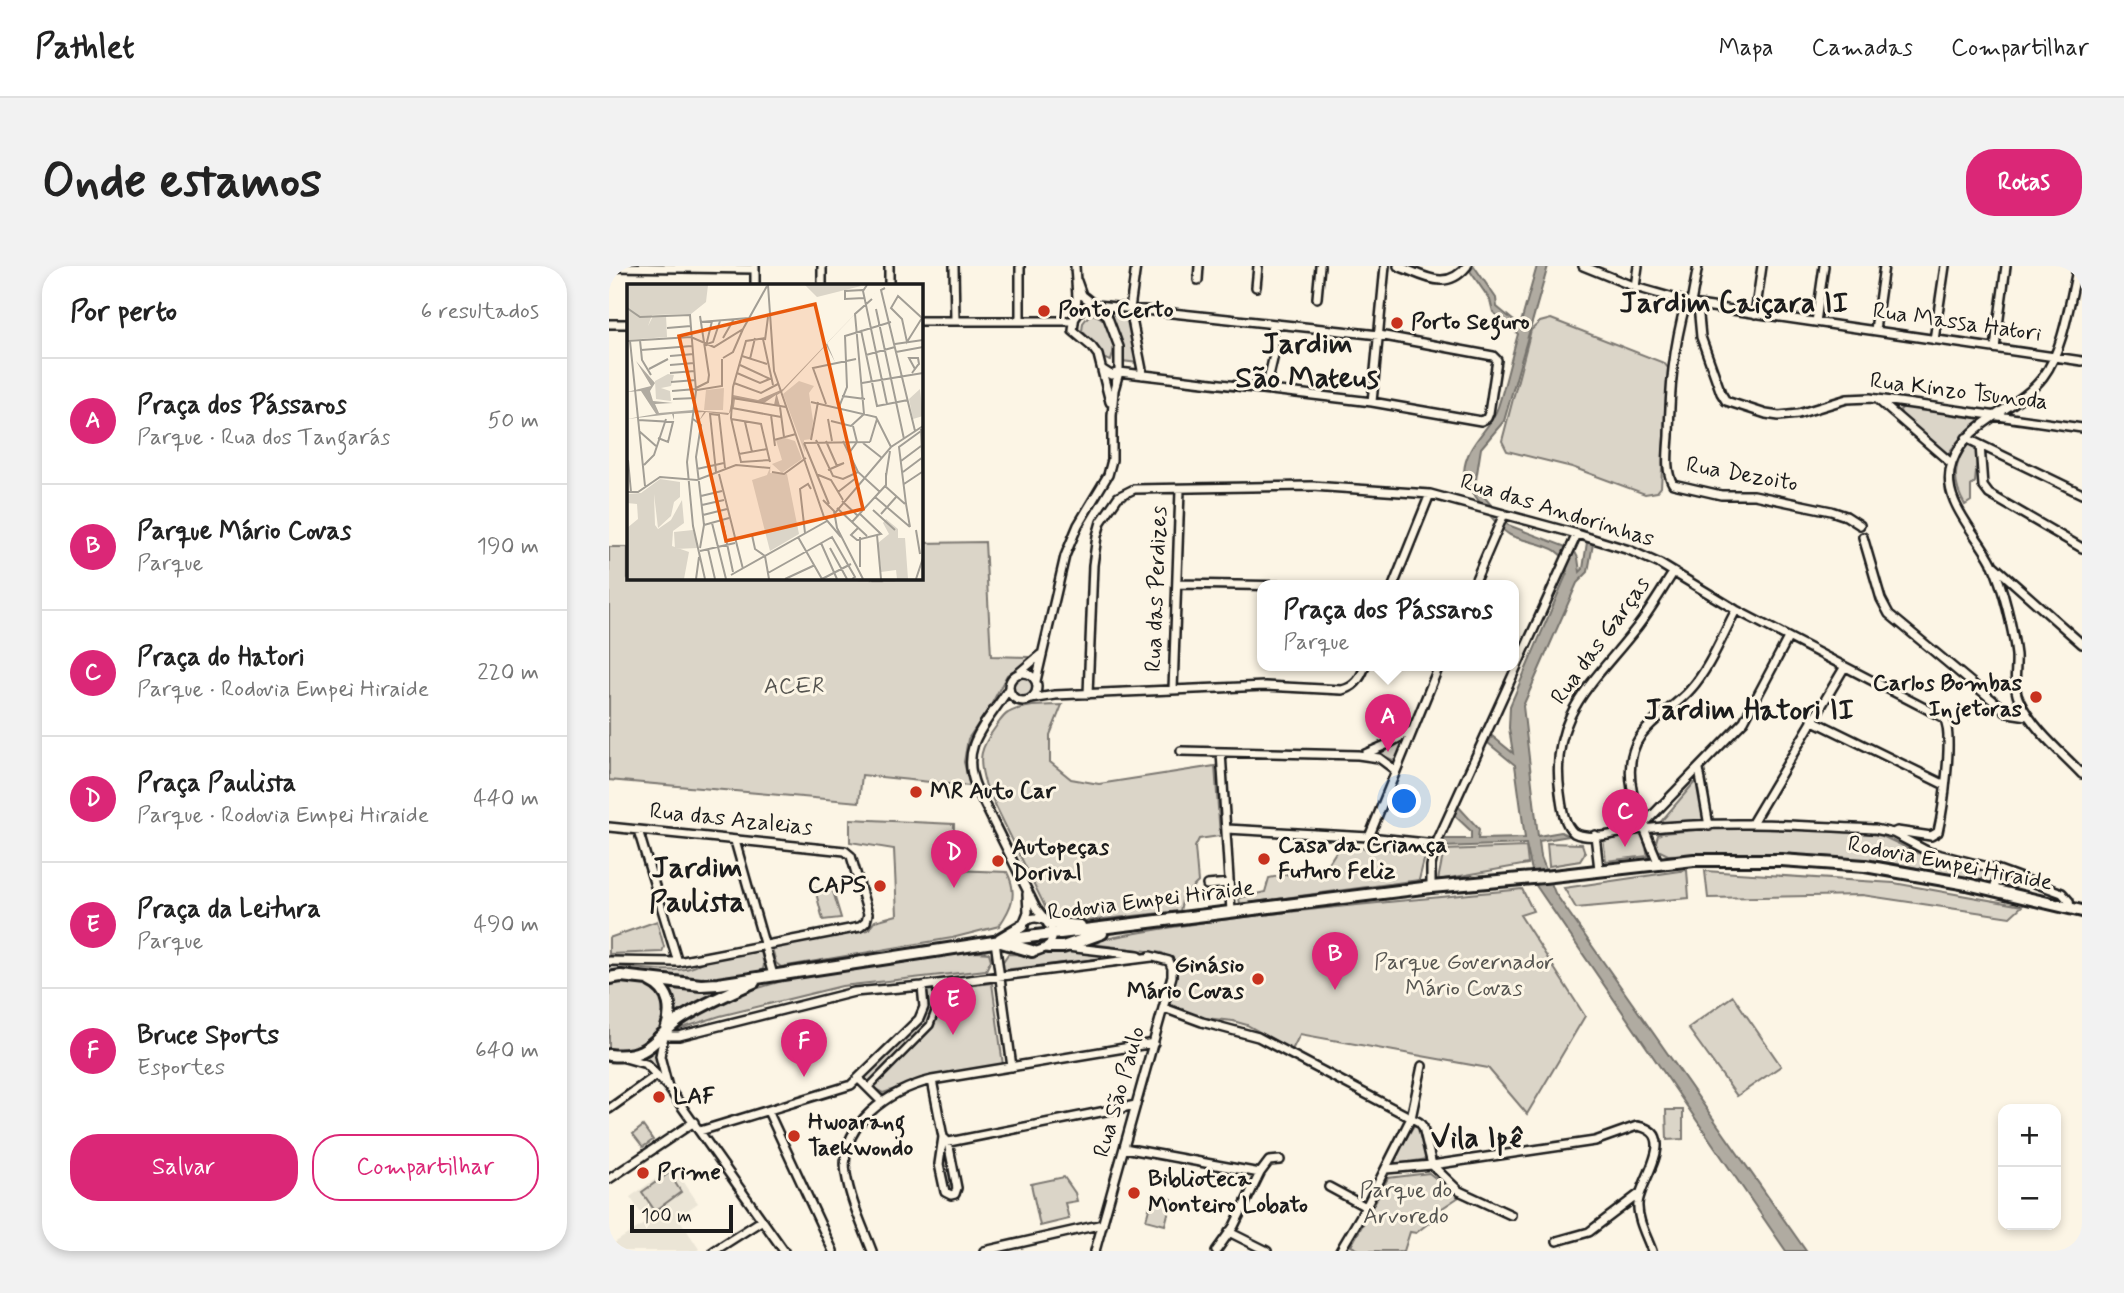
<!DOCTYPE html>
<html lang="pt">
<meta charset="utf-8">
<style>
body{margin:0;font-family:Mynerve,sans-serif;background:#f2f2f2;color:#222}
.controls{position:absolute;right:21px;bottom:21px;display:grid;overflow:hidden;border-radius:14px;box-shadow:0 4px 10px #0003}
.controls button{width:63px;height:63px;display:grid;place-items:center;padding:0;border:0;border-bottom:2px solid #e0e0e0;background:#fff;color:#222;font:35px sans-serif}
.scale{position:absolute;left:21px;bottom:18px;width:103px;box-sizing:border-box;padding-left:7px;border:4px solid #1c1c1c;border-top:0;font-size:19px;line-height:24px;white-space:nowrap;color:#1c1c1c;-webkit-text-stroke:5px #fcf5e5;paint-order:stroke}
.you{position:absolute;left:796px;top:536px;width:24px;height:24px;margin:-18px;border:5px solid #fff;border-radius:50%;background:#1a73e8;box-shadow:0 0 0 10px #1a73e833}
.badge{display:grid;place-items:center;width:46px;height:46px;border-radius:50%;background:#db2777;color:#fff;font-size:23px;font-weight:700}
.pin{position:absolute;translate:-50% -58px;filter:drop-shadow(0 2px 4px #0008)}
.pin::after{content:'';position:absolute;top:37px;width:24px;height:21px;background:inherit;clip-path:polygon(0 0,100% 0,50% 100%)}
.popup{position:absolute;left:648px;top:314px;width:262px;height:91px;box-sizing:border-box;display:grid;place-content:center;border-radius:14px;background:#fff;filter:drop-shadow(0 2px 5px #0005);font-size:23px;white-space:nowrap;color:#767676}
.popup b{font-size:26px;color:#222}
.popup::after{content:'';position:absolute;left:50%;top:100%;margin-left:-14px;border:14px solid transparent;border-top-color:#fff}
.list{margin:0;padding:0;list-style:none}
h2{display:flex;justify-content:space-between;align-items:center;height:91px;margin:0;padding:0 28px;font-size:30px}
h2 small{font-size:23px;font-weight:400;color:#767676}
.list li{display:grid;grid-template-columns:46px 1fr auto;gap:21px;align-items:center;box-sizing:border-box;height:126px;padding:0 28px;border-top:2px solid #e0e0e0}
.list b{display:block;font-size:26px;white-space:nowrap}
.list p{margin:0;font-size:23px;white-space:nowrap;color:#767676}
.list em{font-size:23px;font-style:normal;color:#767676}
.actions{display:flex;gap:14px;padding:21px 28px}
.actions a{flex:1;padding:16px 0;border:2px solid #db2777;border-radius:28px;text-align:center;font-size:24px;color:#db2777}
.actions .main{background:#db2777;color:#fff}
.map{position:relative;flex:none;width:1473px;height:985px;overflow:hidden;border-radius:28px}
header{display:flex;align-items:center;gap:42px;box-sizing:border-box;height:98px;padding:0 35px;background:#fff;border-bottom:2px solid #e0e0e0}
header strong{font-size:33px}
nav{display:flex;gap:38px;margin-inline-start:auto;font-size:24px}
.intro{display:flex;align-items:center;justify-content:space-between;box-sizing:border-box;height:168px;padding:0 42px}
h1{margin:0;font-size:49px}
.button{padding:18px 32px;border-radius:28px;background:#db2777;color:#fff;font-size:24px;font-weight:700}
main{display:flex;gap:42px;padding:0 42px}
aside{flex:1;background:#fff;border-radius:28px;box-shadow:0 4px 10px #0003}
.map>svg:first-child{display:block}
</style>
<header>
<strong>Pathlet</strong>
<nav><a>Mapa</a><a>Camadas</a><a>Compartilhar</a></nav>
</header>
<div class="intro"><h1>Onde estamos</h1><a class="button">Rotas</a></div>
<main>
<aside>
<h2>Por perto<small>6 resultados</small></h2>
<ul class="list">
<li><span class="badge">A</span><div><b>Praça dos Pássaros</b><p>Parque · Rua dos Tangarás</p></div><em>50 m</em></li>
<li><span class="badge">B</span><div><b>Parque Mário Covas</b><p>Parque</p></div><em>190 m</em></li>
<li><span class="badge">C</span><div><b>Praça do Hatori</b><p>Parque · Rodovia Empei Hiraide</p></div><em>220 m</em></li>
<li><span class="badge">D</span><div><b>Praça Paulista</b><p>Parque · Rodovia Empei Hiraide</p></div><em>440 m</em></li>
<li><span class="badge">E</span><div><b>Praça da Leitura</b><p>Parque</p></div><em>490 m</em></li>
<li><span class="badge">F</span><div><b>Bruce Sports</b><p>Esportes</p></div><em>640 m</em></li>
</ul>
<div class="actions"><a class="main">Salvar</a><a>Compartilhar</a></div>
</aside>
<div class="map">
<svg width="1473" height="985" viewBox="0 0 1473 985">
<rect width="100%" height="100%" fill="#fcf5e5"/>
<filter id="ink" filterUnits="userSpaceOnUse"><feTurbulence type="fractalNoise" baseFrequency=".0143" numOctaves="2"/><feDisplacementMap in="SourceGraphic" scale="14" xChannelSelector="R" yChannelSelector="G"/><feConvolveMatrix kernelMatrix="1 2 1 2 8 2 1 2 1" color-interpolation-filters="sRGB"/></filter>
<g filter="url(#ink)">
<!-- built -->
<path fill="#ebe5d6" d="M66,903L89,937L69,951L90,983L87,985H7L2,979L38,956L21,931L52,909L55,911Z"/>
<!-- green -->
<path fill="#dbd5c8" stroke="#7c7872" stroke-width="2" d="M497,45L521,50L530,97L513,95L511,69Z
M481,48C502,50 508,79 502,95L493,92L489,81L473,65L474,57Z
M942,53L1055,97L1059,102L1052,221L1048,226L1036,228L963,201L898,185L893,175L922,64L931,56Z
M1295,140L1372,150L1373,154L1353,170L1338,189L1293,150L1291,144Z
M1359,177L1369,183L1366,216L1362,220V235L1356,239C1343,217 1344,198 1359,177Z
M376,276L382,390L419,391L417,397L398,409L382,439L359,473L355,496L361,520L253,509L250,536L0,514V281H19V312H312V277Z
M403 421a11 11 0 1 1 22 0a11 11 0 1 1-22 0Z
M453,439L441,469V496L462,513L490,518L606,500L611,570L590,573L586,581L589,616L574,631L571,645L477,655L456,656L441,651L377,520C368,492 371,482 388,459C391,455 395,449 399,447C414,438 437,440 453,439Z
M791,475L793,478L786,495L768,487V485Z
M1085,517L1092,519L1096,554L1049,559Z
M241,553L345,558L344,604L398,606C409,628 403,641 390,660L343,672L172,701L167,697L163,682L259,664L266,655L288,649L285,583L241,576Z
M1112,562L1206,564L1257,567L1273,570L1309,587L1376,605L1377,609L1371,615C1341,609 1311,602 1281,597C1207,586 1133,587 1059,589L1049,584L1047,576L1049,569L1053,567Z
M1033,567L1039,590L997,595L994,571Z
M938,577L973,578L976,587L971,595L940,600Z
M730,581L817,586L810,614L631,638L630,632L656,626L660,612L718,600Z
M917,581L919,598L829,614L835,584Z
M1078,604L1080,632L967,642L955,622Z
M1096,605L1285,617L1413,640L1401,651L1253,629L1099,632Z
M223,622L232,652L214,654L206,623Z
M913,623L924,645L911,649L976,750L918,848L879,802L691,768L683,784L638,759L624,755L587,751L560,740L569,698L553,687L476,677C619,647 768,638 913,623Z
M48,655L55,681L53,686L0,688V672Z
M143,680L152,685L155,699L154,703C114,726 44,711 0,706V699C23,701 74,711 92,697Z
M454,684L514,690L394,704L393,697L399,688L428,689L440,685Z
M368,686L380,687L382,694L377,704L233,720L111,750L67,764L71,758L129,728L190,710L330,689Z
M18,714L45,721C48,726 53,730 55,735C69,767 26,789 0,786V716Z
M383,717L394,799L322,811L274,827L262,821L255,810L313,755L317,744L315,725Z
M56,722H106L108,727L63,754Z
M1124,730L1172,800L1128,830L1079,762Z
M51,778L55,813L22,791L43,785Z
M1057,844H1074V873L1058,874Z
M805,859L811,862L818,893L782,899Z
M34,860L44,874L34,881L24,868Z
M336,885H339L345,919L341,925H338L332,898Z
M60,907L72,926L46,945L33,926Z
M820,907L850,931L823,949L821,956L807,967L801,966L795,985H752L742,980L779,912Z
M455,911L466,927L468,935L456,937L460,953L431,960L422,918Z
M544,928L563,933L556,959L537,954Z"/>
<!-- water -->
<path fill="#b0aba1" stroke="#75726c" stroke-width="2" d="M865,0L887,32L888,41L911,60L928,0H939L895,155L872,182L866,220L899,259L965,284L969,292L971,306L974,303L978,276L984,278L979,306L968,317L914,440L929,570L952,566L960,570L930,575L932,591L946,627L1197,985H1177L926,618L917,578L833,581L835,573H862V565L845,549L849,540L870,563L869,573L916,572L906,499L879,477L883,470L904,487L900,462L901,440L958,307C959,277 922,279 901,269C891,264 854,219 855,206C857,177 881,165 889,141C897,117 902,92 909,68L884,46L881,34L861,5Z"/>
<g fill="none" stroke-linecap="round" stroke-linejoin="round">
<!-- pedestrian casing -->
<g stroke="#1c1c1c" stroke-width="10">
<path id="pedestrian" d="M259,822L321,759L329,737L327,718"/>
</g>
<!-- minor casing -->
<g stroke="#1c1c1c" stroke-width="12">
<path id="minor" d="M146,0V19
M280,0V19
M345,0L346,54
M411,0V55
M466,0L468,31L464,65L483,81L489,89L501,136
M527,0L521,43L534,109
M789,0C816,10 837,26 858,0
M974,0L1026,21L1089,39L1473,95
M1469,0C1461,33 1455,83 1434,111C1409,144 1357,155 1343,197C1330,233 1368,267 1383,297C1394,321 1404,363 1407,389C1408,405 1403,422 1411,436C1425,464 1452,486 1473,508
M0,1L146,3
M589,14L590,0
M213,19V0
M647,21L649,0
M1026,21L1029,0
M708,32L711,0
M1077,36C1064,83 1061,122 1060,170C1059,186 1056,205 1064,218L1112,229H1145L1222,245L1237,250L1251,259
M1082,37L1089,0
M1089,39L1092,71L1112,127L1117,135L1157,148L1170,150L1189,148L1238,133L1261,132L1473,162
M1146,48L1153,0
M312,55H464
M464,55L473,42L488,39L770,69L884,90L888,94L880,147L878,152L872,155L763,136L510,106L502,109L494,104
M1207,56L1215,0
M0,58H19
M1266,64L1275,0
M1325,74L1336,0
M1386,82L1397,0
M657,123L665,89L662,58
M1268,133L1342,197
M763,136L776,0
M1357,172L1473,228
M1371,179L1374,220L1380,228L1473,282
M1254,271L1272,333L1280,348L1399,447L1419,450
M1383,298L1473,378
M1064,307C1053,324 1042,343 1029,360C985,417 940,448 951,527C953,541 954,557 965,567C984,576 1013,565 1034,563C1111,554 1189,559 1266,563L1284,567L1320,586L1387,603L1453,627L1460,635L1461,642
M568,318L685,320
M784,320L821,228
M864,320L895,248
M411,406L431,389
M400 421a14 14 0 1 1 28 0a14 14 0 1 1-28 0Z
M427,415L456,290L469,259L499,209L503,194V150L505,124L510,106V81L498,49L473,29L468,15
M400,422C380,456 349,478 367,521L427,642L442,661L443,673L439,681L428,685L420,684
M564,424L571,224
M479,428L484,299L488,270L492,256L509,231L525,223L703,220L821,228L968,268L1020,284L1051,298L1127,344L1335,452C1345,467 1334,545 1329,566L1322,570
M422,433L446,429L656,420L733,424C746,421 752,412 756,400
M1203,454L1336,519
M572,485L749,489L770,492L786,504
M612,486L622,645
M756,488L779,478L802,465
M1090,503L1100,560
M1143,557L1235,402
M1034,559L1135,455L1179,372
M0,561L236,585L242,590L259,648L257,656L251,661L69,696L0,695
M618,563L760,571L827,578
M29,564L69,696
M1284,567L1288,565L1322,570
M986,569L990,603
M760,571L830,400
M126,575L164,709
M1049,596C1034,559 1005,505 1033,468C1046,451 1067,440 1081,424C1101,402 1113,370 1127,344
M598,619L620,617
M822,621V600L827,578L968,268
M1384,624L1389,612L1387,603
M415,656L419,646L418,628
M412,662C417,651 427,650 437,655
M386,675L403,801
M458,681L529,689
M555,742L593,756L649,771L810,856L814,861L823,899
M16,792L37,798L59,821L175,985
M250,813L273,836
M323,814L334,871L330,898L336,926L342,929L346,928L348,922L339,876L334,871
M59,821L51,790L55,770H70L245,726L313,720L543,691
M0,843L48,809
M159,845L224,985
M91,865L242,819L310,753L315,741L313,720
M335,877L527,839
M515,882L651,907L660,895L671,894
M823,899L850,925L902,949
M777,903L823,899L986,875L1028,860C1072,867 1030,915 1029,938C1028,953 1038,971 1043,985
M0,913L85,856
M720,921L757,941
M620,966L658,985
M948,975L980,966L1030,928
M105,985L152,955
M263,985C254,961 241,934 237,908C229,858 281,824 323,814L545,777
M375,985L494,958
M486,985L563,710V702L560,695L541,690
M607,985L625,960L651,907
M731,985L757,941L802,852L813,800"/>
</g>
<!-- primary casing -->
<g stroke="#1c1c1c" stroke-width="16">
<path id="primary" d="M440,657L471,660
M391,673L413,660
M392,676L423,685
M439,681H454L493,667
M0,712L12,710L92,719L109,718L411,672L822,621L935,611L1085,594H1172L1256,600L1358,618L1473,645
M41,715C63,725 64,747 56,767
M0,789C44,794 46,768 76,750C98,737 122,726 145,716"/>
</g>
<!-- pedestrian -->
<use href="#pedestrian" stroke="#fcf5e5" stroke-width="5"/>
<!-- minor -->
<use href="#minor" stroke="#fcf5e5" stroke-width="7"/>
<!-- primary -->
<use href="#primary" stroke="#fcf5e5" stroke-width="10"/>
</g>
</g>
<!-- markers -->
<g fill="#c8321e" stroke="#fcf5e5" stroke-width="2.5">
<circle cx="435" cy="45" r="7"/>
<circle cx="788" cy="57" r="7"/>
<circle cx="1427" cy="431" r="7"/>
<circle cx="307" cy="526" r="7"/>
<circle cx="655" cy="593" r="7"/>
<circle cx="389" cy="595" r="7"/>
<circle cx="271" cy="620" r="7"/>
<circle cx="649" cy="713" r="7"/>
<circle cx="50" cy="831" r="7"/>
<circle cx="185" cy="870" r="7"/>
<circle cx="34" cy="907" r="7"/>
<circle cx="525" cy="927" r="7"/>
</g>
<g text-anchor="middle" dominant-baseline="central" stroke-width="6" stroke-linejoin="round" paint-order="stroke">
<!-- poi labels -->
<g font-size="23" font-weight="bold" fill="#1c1c1c" stroke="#fcf5e5" text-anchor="start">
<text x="449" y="45">Ponto Certo</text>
<text x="802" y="57">Porto Seguro</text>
<text x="1413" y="418" text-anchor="end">Carlos Bombas<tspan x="1413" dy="26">Injetoras</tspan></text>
<text x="321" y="526">MR Auto Car</text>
<text x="669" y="580">Casa da Criança<tspan x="669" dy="26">Futuro Feliz</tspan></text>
<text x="403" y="582">Autopeças<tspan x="403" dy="26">Dorival</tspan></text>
<text x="257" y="620" text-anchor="end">CAPS</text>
<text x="635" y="700" text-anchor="end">Ginásio<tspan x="635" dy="26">Mário Covas</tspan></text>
<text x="64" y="831">LAF</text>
<text x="199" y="857">Hwoarang<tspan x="199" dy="26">Taekwondo</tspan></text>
<text x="48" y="907">Prime</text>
<text x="539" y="914">Biblioteca<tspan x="539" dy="26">Monteiro Lobato</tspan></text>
</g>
<!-- street labels -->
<g font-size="23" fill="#1c1c1c" stroke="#fcf5e5">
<text transform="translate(1348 57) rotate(8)">Rua Massa Hatori</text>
<text transform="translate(1350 126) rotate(7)">Rua Kinzo Tsunoda</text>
<text transform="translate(1133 209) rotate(10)">Rua Dezoito</text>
<text transform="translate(948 245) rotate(17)">Rua das Andorinhas</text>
<text transform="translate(548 323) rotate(-88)">Rua das Perdizes</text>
<text transform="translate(992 375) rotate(-54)">Rua das Garças</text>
<text transform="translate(122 554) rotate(6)">Rua das Azaleias</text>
<text transform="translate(1341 598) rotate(11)">Rodovia Empei Hiraide</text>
<text transform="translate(542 635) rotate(-7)">Rodovia Empei Hiraide</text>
<text transform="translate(511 826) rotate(-74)">Rua São Paulo</text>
</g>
<!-- park labels -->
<g font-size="23" fill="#555450" stroke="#fcf5e5">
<text x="185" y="421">ACER</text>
<text x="855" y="697">Parque Governador<tspan x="855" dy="26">Mário Covas</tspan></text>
<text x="797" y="925">Parque do<tspan x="797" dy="26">Arvoredo</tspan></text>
</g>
<!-- district labels -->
<g font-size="30" font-weight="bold" fill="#1c1c1c" stroke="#fcf5e5">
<text x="1125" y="37">Jardim Caiçara II</text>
<text x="698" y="78">Jardim<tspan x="698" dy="34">São Mateus</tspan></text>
<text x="1140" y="444">Jardim Hatori II</text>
<text x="88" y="602">Jardim<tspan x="88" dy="34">Paulista</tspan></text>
<text x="868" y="872">Vila Ipê</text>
</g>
</g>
<!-- overview -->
<g transform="translate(18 18)">
<rect width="296" height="296" fill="#fcf5e5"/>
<path d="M0,1H81L79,18L64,30L25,31L21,42L26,32L39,31L40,53L0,56ZM178,1H232L234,2L190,13ZM41,90L47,91L44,102L34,104L43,107L44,117L29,115L28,97ZM172,97L187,102L182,109L186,137L184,155L177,156L178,169L156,110ZM97,104L96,126H77L79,106ZM293,105L296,132L286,135L282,115ZM158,154L168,157L175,175L155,189L145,180L155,176L149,156ZM144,181L143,189L160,190L172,250L143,267L125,196L140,191ZM33,195L53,198V213L47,218L44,232L31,244L27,210L28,241L31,245L44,236L55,216L57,239L46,247L45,262L62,268L57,295H0V244L11,235L10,220L0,219V210L14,209ZM259,235L271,245V254H278L281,295H270L269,286L254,288L251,259L262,250L256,239ZM66,246L71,264L48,265L47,248Z" fill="#dbd5c8"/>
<path d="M256,1L200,59L208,78L199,61L155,108L150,111L153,122L147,121L149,111L137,119L108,115L107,123L101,131L79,128L72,137L77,128L47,130V136L45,130L0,135L29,130L14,107L0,108L24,102L9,77L28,99L23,107L26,117L46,119L28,120L32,129L66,126L102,129L106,111L131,116L156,105Z" fill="#b0aba1"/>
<path fill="none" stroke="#a29e95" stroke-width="2" d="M141,1L147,87L197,233L214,253M240,1L236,7L260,120M258,4L254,6L288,147M296,5V40M236,6L218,7V15L237,14M271,12L295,34L280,58L275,35L264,24ZM0,24L13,33L63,31L69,107L60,178L66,242L78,295M249,25L277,155M73,38L122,34M40,44L64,42M234,46L250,122L281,116M96,54L107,35M138,54L119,57L106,103L104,134L114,178L143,176M136,55L146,101M13,56L15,76L24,91M138,56L141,33M0,57L64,53L87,63L116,45L140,2M3,57L18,202M80,60L86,58L93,37M268,60L296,56M79,62L85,37M14,66L65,62M269,68L296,63M239,71L268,63M43,72L67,70M115,72L140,80M96,74L106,68L116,45M123,75L128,54M43,81L67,79M113,81L143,95M22,85L41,75M43,89L68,87M110,89L133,99L145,94M285,89L291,81L292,80L291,74H282L288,85M44,98L69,96M107,99L134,109L151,100M235,99L296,89M69,104L81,98L82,91L73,32M70,106L95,102V75M45,107L69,105M215,112L238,115M105,114L159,123M46,115L69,114M184,118L249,133L264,163M199,120L186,84L229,75M153,123L157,153M212,123L220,103L218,52L264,38M105,124L154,133M144,131L148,162M66,135L74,141L69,173L77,241L73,264M104,135L134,140L143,178M201,135L205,157M11,136L46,138L41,158L31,154M204,137L224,142L237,130L228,30L245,15M118,138L125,168M294,145L296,196M12,147L29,162M147,156L169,150M184,156L191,118M189,156L206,192L216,195L231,188M199,157L210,182M216,157L231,188L253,208M243,158L250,135M177,159L202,220M177,159L243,158M236,159L255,174M222,169L230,158L226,142M112,170L140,165M1,176L4,208M274,177L294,162M17,181L27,171L39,135M70,185L97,179M201,186L217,179L209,182M89,188L83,130L92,131L98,184M145,188L157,190L179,174M276,188L296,173M92,190L116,285M189,190L204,196L216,216M259,192L263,167M277,200L295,188M258,202L278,220M0,208H11L33,193L70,196L109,181L143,184M211,208L229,194M74,212L95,207M248,213L283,243M196,216L207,227L210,244L236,295M215,217L231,232M279,220L272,163L294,147M279,220L283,243M75,221L97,216M210,224L240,252M246,226L268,246M208,229L264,163L296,142M254,230L270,212M76,231L100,225M95,236L106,288M225,238L259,201V189M85,239L99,295M77,241L102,234M231,244L224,251L230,256L254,250L233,230M289,246L293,270M178,249L173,205L181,200L184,205M125,251L128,265L138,272L142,295M250,251L254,295M171,253L195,295M194,259L210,295M203,264L220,295M81,265L88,295M73,267L108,259M233,283V253M141,289L205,253L228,293L225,295M104,291L200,237M69,295L72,273M158,295L188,281M195,295L224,280M289,295L296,274"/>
<path fill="#e8590c" fill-opacity="0.15" stroke="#e8590c" stroke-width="3.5" d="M188,20L236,225L99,257L52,52Z"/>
<rect width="296" height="296" fill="none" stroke="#1c1c1c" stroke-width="3.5"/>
</g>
</svg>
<div class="controls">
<button>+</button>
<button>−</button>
</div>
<div class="scale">100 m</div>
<div class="you"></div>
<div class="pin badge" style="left:779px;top:486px">A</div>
<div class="popup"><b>Praça dos Pássaros</b>Parque</div>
<div class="pin badge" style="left:726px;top:724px">B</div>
<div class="pin badge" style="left:1016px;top:581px">C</div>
<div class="pin badge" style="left:345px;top:622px">D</div>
<div class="pin badge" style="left:344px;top:769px">E</div>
<div class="pin badge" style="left:195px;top:811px">F</div>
</div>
</main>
